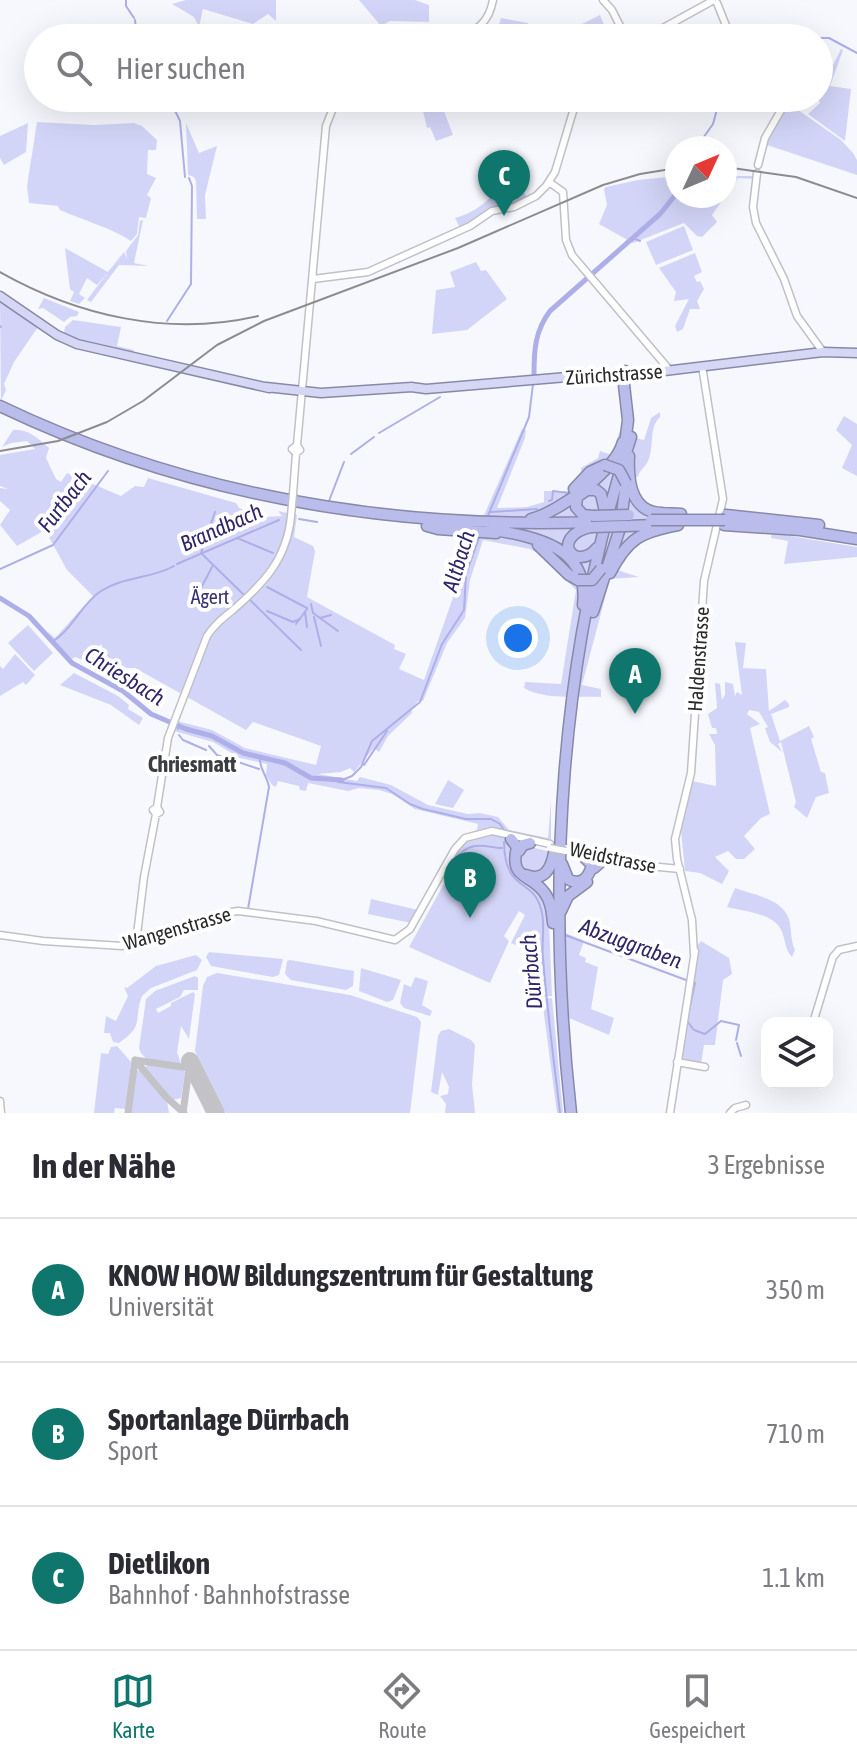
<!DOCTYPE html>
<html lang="de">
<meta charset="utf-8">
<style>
body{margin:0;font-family:"Asap Condensed",sans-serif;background:#f7f7f7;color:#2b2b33}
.controls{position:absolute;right:24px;bottom:24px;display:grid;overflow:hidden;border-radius:16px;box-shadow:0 8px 32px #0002}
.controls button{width:72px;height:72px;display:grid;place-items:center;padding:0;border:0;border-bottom:2px solid #e1e1e2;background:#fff;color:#2b2b33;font:40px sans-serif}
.compass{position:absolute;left:665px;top:136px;width:72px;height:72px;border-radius:50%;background:#fff;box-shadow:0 8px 32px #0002;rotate:46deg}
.you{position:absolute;left:518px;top:638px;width:28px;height:28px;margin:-20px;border:6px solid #fff;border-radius:50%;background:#1a73e8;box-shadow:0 0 0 12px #1a73e833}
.badge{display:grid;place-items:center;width:52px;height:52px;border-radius:50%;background:#0f766e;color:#fff;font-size:26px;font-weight:700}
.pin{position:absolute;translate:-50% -66px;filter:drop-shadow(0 2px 4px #0008)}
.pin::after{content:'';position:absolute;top:42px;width:28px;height:24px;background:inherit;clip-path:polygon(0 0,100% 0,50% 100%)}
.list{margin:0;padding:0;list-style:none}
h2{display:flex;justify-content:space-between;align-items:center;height:104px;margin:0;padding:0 32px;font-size:34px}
h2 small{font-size:26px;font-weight:400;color:#7c7c81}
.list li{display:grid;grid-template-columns:52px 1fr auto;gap:24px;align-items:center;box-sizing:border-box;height:144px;padding:0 32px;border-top:2px solid #e1e1e2}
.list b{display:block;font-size:30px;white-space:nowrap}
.list p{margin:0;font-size:26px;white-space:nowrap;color:#7c7c81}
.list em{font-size:26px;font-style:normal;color:#7c7c81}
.icon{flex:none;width:44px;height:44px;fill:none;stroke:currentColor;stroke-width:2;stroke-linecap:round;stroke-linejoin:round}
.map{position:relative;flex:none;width:857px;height:1113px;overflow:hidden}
.search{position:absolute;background:#fff;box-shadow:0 8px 32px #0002;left:24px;right:24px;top:24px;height:88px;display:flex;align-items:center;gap:20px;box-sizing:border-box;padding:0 28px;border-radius:44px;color:#7c7c81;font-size:30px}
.sheet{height:536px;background:#fff}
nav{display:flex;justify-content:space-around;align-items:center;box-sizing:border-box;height:112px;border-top:2px solid #e1e1e2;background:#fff;font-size:22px;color:#7c7c81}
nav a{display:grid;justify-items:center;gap:4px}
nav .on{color:#0f766e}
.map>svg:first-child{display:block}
</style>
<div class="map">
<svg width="857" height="1113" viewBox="0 0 857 1113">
<rect width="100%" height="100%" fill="#f7f8fe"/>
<!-- green -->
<path fill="#d3d5f8" d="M186,0H276V21L268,14L253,24L203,9L199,27L194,17L172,4Z
M359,0H415L429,5V22L390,21L381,26Z
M600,15L607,32L593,38H578L574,28Z
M501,18L528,23L525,38H499L496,35Z
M841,49L843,50L830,86L851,89L845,141L808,114L820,103L818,98L819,76L827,77Z
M428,98H439L453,135L436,141L430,127L427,128L420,98Z
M787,105H791L841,140L853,153L857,160V175L764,144Z
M37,122L94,125L134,123L142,126L157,140L156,150H148L147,174L156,178L147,195L151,198L146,218L139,217L137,234L131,241C111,228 83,220 60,210L58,206L29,203L27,186Z
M28,123L26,152L4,165L0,158V136Z
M186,123L199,153L217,146L205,195L206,219H197L196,181L194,177L188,175Z
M508,175L528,198L494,209L461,230L455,218C480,211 494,196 508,175Z
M677,176V196H725V176H756V179L738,178L712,215L717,222L702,237L697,236L684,223L633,243L599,224L607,205L604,189L606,187L638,180Z
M143,220L134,263L149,266L119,265L91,302L87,300L108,272L97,285L87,278L79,294L85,298L79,304L70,301L74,292L70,289L65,248L108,272L124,252L127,259L126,251L138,235L140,221Z
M684,226L693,250L656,265L646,242Z
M695,253L702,272L694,276L697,282L700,281L704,289L697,301L700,309H690L683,329L677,332L675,326L689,299L674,301L676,292L659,268Z
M476,262L481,271L486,270L507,299L467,330L432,334L436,290L455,287L450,272Z
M44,298L79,312L77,316L70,317L64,322L43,308L38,309Z
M0,303L38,327L14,362L4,384L6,390L1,401Z
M73,320L121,327L117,346L134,350L133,354L86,343L64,333L65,327Z
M660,412V417C648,428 655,446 648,461C645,468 640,469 638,477H634L635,487L644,503L658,508L617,570L639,577L610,579L582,685L601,689V697C577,696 544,700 524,688L525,682L561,684L576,590L541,555L530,549L483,540L470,580L465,618L447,643L423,701H418L411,709L412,713L388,736L379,752L374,748L354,772L350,768L341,772L318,774L357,781L360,777L391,785L428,805L468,814L480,813L498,817L509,830L548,838L551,800V841L530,843L513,839L515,860L548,897L552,996L528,998L531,996L535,979L532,952L511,943L525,915L519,911L504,936L509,941L490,983L409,947L456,862H448C454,844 459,836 477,830L478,824L415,809L392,794L379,790L359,788L348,791L308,783L306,791L300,790L299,786L278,781L276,787L272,785L266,775L267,764L240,758L213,742L174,731L177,721L212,730L245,748L316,765L321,746L253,722L246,730L135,668C110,668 112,664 101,644L85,661L75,657L72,659L58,647L47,631L55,638L93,596L67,570L45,530L17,546L0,525L10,510L0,501V488L8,489L0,486V455L35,449L27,441L11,443L2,447L13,430C27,428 39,439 49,448L46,458L56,479L61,482L67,473L121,496L135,486L144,487L148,478L236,503L239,508L264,517L282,516L278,511L297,515L294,537L313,546L315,551L307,597L395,645L394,649L406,654L399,669L424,680L474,538L522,429L526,430L525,438L497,508L527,507L544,502V491H570L581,477V468L598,458L600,451L612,455L620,430L635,438L644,440L651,418Z
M844,416L857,424V476L842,468L852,445L836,430Z
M772,533L857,547V557L784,564L788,541L771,538Z
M28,625L53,653L34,671L8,643Z
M735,642L746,643L743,668L766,669L769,711L785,700L789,704V707L771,714L780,741L809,726L814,737L811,739L821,772L825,773L829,793L816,797L807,818L794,807L796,802L781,742L778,744L782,752L770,742L765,728L768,727L759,712L749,710L747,714L760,724L750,728L770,814L761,818L744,836L755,849L744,859H736L728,851L715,857L729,871L722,884L700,873L685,871L681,831L692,781L716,786L715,745L709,734H717L716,728H712L708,714L717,708L715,683L720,684L722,700L725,695V682L733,684L735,696L737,692L742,695Z
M15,654L35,675L26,685L23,682L0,696V666L3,669Z
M74,673L118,696L129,705L128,709L143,718L139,725L111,705L60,685Z
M448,780L464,790L453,808L435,804Z
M527,846L551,852L542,873H526L521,866L522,851Z
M735,888C753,895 782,898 789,919C792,930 790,939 795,950L792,957C784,949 786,938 780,928C771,913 742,911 727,907Z
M371,899L418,910L411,923L368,914Z
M563,932L584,941L579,955L586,958L585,962L598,967L591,1009L614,1018L609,1035L569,1018L568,997L564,994Z
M701,941L729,958L732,974L723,980L715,1045H704L701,1064L680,1062L697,946Z
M209,952L283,959L279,975L273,977L211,966L206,957Z
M196,955L202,960L197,970L151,988L142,996C133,1021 145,1025 119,1043L113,1042L110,1033H104L106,1016L116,1021L128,996L124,987L127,988L156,966Z
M290,960L354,971L353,986L346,990L291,980L285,974L287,961Z
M361,968L401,980L393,1000L387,1002L359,991Z
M217,973L350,995L417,1017L421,1022L410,1113H226L195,1051L203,986L207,977Z
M195,976L198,978V990H184L180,997L156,1009L158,1013L171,1006V1003L193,992L195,994L189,1039L181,1026L177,1052L181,1064C166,1062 143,1065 139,1048L146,999L155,991Z
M415,977L428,981L422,1005L432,1011L430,1016L404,1008L400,1003L404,984L411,987Z
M552,998L563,1113H557L542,999Z
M449,1029L471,1040L475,1045L472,1084L475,1113H445L446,1104L440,1096L448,1094L449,1087L442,1072L438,1095L431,1092L438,1036L441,1031Z
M117,1046L131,1062L126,1109L115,1108L114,1113H94L101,1053L108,1054L111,1047Z
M147,1064L181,1069L185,1072L181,1098L172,1100L145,1069Z
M138,1070L142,1071L167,1101L169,1113H130L135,1072Z"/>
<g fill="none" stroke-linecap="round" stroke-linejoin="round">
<!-- stream -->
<path stroke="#aeafe8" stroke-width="2" d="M126,0V6L134,18
M135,20L137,38
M811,38H829L857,53
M169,98L180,121L185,177
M696,148L713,124L720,98
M633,238L640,241
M167,321L191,284L192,186L189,178
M0,326L1,327
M379,433L440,397
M351,454L374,437
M329,501L344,462
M549,501L552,500L553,491L568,493
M215,512L201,553L245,596
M491,512L537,509
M487,518L529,417L533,384
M299,519L317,522
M237,538L273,553
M177,564L279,520
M0,569L53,545L108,471
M267,587L307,608
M197,596L213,565
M250,600L301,650
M311,604L313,613
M267,611L293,622L300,619
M305,612L307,627
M313,613L338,631
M314,617L321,646
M320,618L331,615
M296,624L307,609
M52,642C72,630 82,603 101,591C125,576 151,579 174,566
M178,729L179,726
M179,735L183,740L206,750
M209,746L217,755L259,769
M364,765L387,731
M342,780L352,776L361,767L372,741L420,702L442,644L464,610L466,574L480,535
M338,782L386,788L410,804L423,809L466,819H491L500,824L504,830
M504,842C505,894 533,877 541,909C546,924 541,942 543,958C547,1010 554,1061 560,1113
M248,909L269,787C267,775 259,769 260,758
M417,923C429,903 448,854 471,847C481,843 491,848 502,848
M565,935L686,980
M695,983L687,1021L694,1030L705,1034L721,1021L739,1025L736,1040
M737,1043L741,1056"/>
<!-- river -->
<path stroke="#aeafe8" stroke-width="5" d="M534,374C534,350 535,331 550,311L660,214L677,193
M0,598L29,616L72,663L123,691L151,714L186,729L212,736L243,753L285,763L311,778L342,780"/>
<!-- taxiway -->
<path stroke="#c2c2c7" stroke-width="7" d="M135,1060L166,1097L184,1113
M135,1060L189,1068
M128,1113L135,1060
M183,1113L190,1061"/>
<!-- runway -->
<path stroke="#c2c2c7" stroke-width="18" d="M190,1061L216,1113"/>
<!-- secondary casing -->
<g stroke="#c0c1c7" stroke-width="9">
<path id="secondary" d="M603,0L612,10L626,38
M717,3L731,38
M458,38C478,30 489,22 493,0
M645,38L712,1
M758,165L765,138L784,105V98
M757,173L753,207L756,223L784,279L797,316L823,352
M549,182L563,192L566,240L572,255L667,367
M313,279L368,272L470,226L492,211L514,207L536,196L546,186L555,172L577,98
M297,445L326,126L337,98
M297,445L300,450L296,453L292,449Z
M293,494L296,453
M157,807L153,810L156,814L160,812L157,807L168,738L207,636C214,625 223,618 233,610C264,583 287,559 291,516
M566,848L639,865L680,869
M0,935L43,941L122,946L219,914L238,911L316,921L395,940L410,929L455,849L465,838L492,831L550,844
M136,943L144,877L156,814
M694,954L692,920L677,859L675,839L691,773L704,581L723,499L702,366
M813,1023L833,957L839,950L857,946
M677,1062L705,1067
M0,1101L1,1113
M670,1113L695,951
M730,1113L735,1108L746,1105"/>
</g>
<!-- primary casing -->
<g stroke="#8889a9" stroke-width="11">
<path id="primary" d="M0,296L57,335L77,344L269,388
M266,387L321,393L412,387
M411,387L426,389L591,375L623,376L823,352L857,353"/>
</g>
<!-- highway casing -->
<g stroke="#8889a9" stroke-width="13">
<path id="highway" d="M625,371L623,376L628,420L625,444
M0,406C186,495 387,529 593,522
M629,456C628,476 630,507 654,512C663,514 672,513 681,514
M574,489L590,472L605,465
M726,515L819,525
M594,516L583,515L576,507L577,497L587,490H596L601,494L605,512
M531,519C560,512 615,470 623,442
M724,525L800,530L857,539
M427,526L438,529L496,533
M626,526L656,525
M591,527C548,537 575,574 597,548
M489,529C534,537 590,545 583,605
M538,545L569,575L578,580
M610,573C628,538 641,532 678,525
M593,612L620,528L626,483
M511,839L517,847C509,880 530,873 544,892C551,901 552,912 553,923
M519,851L523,845L530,843
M562,864L568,879C581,887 589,877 592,865L582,855
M594,868L603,860
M526,875C544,882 551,869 554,853
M561,911L568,896L587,882
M571,1113C546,888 559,653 631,437"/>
</g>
<!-- secondary -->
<use href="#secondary" stroke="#fff" stroke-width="6"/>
<!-- primary -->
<use href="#primary" stroke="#d6d7f4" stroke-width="8"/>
<!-- highway -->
<use href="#highway" stroke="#babcec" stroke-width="10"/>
<!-- rail -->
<path stroke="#8c8c90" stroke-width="2" d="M725,167L796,177L857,198
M0,272C78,316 169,337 258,316
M0,451L58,441L107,422L143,401L217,345L264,321L458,248L603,185L640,174L677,168"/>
<!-- secondary-bridge casing -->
<g stroke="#c0c1c7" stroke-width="9" stroke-linecap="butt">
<path id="secondary-bridge" d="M291,516L293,494
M550,848L566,851"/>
</g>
<!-- highway-bridge casing -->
<g stroke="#8889a9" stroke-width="13" stroke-linecap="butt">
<path id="highway-bridge" d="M605,465L619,470L626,483
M594,516L629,515
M651,520H725
M591,527L626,526
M578,580H592L601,569"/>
</g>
<!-- secondary-bridge -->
<use href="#secondary-bridge" stroke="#fff" stroke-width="6"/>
<!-- highway-bridge -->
<use href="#highway-bridge" stroke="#babcec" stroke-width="10"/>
</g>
<g text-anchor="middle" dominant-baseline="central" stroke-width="8" stroke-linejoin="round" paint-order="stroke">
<!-- street labels -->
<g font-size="20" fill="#2a2a2c" stroke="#fff">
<text transform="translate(614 374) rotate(-4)">Zürichstrasse</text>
<text transform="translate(698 659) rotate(-86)">Haldenstrasse</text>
<text transform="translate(613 857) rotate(12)">Weidstrasse</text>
<text transform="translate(177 928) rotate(-16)">Wangenstrasse</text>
</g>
<!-- park labels -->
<g font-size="20" fill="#373174" stroke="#fff">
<text x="210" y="596">Ägert</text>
</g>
<!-- water labels -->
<g font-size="22" font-style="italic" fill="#2e2668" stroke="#fff">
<text transform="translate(64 501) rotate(-52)">Furtbach</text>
<text transform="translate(221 527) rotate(-24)">Brandbach</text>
<text transform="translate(458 561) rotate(-73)">Altbach</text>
<text transform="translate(125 676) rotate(32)">Chriesbach</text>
<text transform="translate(631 943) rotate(20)">Abzuggraben</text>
<text transform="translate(531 972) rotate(-95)">Dürrbach</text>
</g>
<!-- neighbourhood labels -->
<g font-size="22" font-weight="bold" fill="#3c3d42" stroke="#fff">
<text x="192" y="764">Chriesmatt</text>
</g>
</g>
</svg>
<div class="controls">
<button><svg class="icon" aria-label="layers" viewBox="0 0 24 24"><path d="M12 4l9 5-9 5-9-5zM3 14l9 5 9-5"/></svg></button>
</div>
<svg class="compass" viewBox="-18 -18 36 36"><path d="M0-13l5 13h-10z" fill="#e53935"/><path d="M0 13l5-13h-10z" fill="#7c7c81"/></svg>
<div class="you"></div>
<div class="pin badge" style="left:635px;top:714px">A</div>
<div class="pin badge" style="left:470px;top:918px">B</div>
<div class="pin badge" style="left:504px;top:216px">C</div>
<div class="search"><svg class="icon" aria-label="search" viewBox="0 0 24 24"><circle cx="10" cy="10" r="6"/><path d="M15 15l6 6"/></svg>Hier suchen</div>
</div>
<section class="sheet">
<h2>In der Nähe<small>3 Ergebnisse</small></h2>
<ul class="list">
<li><span class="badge">A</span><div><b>KNOW HOW Bildungszentrum für Gestaltung</b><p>Universität</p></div><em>350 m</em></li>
<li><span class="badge">B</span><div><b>Sportanlage Dürrbach</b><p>Sport</p></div><em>710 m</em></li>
<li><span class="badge">C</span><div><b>Dietlikon</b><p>Bahnhof · Bahnhofstrasse</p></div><em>1.1 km</em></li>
</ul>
</section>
<nav>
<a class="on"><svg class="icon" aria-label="map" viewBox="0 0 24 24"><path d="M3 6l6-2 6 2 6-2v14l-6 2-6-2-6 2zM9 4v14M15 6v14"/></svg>Karte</a>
<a><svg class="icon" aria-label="directions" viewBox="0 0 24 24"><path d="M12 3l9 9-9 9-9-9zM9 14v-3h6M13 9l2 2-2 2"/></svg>Route</a>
<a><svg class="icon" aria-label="saved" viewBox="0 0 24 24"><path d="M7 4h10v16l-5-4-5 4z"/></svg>Gespeichert</a>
</nav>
